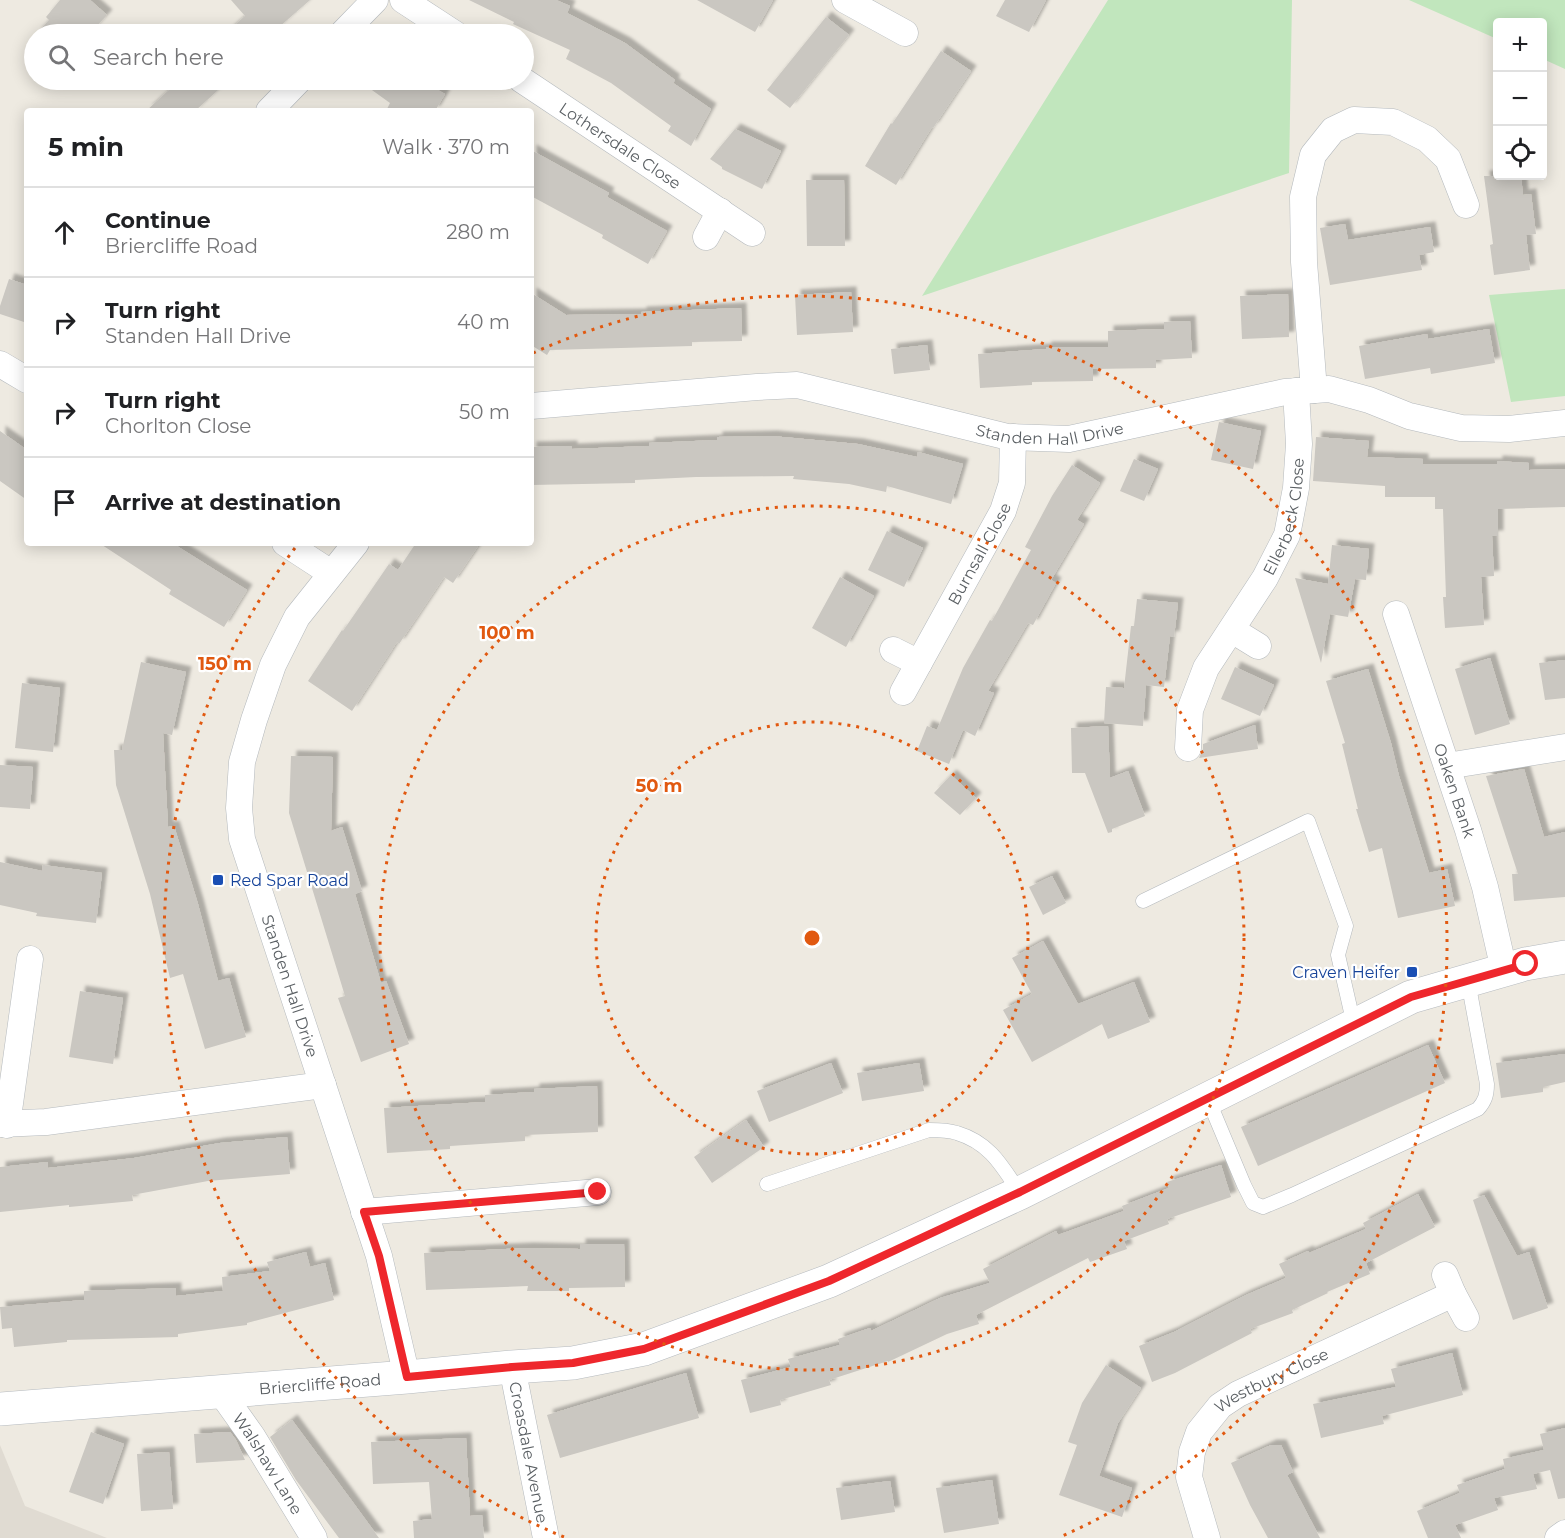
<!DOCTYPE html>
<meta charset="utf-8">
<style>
body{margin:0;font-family:Montserrat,sans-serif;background:#f2f2f2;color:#202124}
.controls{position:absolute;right:18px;top:18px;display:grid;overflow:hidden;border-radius:6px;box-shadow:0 3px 15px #0003}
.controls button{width:54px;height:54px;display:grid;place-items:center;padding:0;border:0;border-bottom:2px solid #e0e0e0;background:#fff;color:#202124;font:30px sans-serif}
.stop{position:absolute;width:18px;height:18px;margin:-14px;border:4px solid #ee272c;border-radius:50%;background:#fff}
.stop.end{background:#ee272c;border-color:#fff;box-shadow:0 2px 6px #0008}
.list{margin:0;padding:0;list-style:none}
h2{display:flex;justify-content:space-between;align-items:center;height:78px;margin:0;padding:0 24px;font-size:26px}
h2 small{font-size:20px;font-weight:400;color:#757577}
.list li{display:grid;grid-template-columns:39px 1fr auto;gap:18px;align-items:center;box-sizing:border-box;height:90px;padding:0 24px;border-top:2px solid #e0e0e0}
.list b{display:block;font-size:22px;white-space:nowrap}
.list p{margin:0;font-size:20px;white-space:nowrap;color:#757577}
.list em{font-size:20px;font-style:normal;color:#757577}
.icon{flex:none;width:33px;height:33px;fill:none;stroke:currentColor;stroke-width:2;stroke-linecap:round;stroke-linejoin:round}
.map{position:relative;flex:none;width:1565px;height:1538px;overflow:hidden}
.search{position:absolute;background:#fff;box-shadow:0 3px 15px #0003;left:24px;top:24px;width:510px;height:66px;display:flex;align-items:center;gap:15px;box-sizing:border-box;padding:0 21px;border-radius:33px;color:#757577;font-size:22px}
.panel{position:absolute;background:#fff;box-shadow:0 3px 15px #0003;left:24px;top:108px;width:510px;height:438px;border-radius:6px}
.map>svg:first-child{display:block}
</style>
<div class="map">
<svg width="1565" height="1538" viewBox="0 0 1565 1538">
<defs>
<filter id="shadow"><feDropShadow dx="5.5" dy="-5.5" stdDeviation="1.5" flood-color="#0004"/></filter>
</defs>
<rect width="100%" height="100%" fill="#eeeae1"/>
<!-- education -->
<path fill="#e0dbd2" d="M0,1445L25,1506L107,1538H0Z"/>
<!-- green -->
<path fill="#c1e6bd" d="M1108,0H1292L1289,173L922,296Z
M1409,0H1565V69L1543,59L1542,22H1498L1497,39Z
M1565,289V396L1511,402L1489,295Z"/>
<!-- building -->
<path fill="#cac7c1" filter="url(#shadow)" d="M60,0H90L107,15L89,34H36L49,20L46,17Z
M231,0H310L271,34H225L245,16Z
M469,0H556L570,6L567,13L625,43L675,80L673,83L711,109L691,146L668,131L671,126L611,83L566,59L570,50L513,24L514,22Z
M697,0H773L755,32Z
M1005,0H1046L1029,32L996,16Z
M826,17L849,35L790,108L767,90Z
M941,51L971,71L933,128L932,127L896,185L865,166L891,123L892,124Z
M180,80H229L195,111H146Z
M358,80H419L445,94L435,111H386L390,103Z
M735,129L781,151L762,189L722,169V167L710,159Z
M531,150L609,193L607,197L667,231L648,264L602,238L603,235L531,196Z
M1484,176H1521L1523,195L1531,194L1536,234L1526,235L1530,270L1494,275L1490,245L1493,244Z
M806,180H844L845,246H807Z
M1345,224L1348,240L1430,227L1434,252L1419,255L1422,270L1330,285L1320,228Z
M9,279L27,285V323L0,314V306Z
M851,292L853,332L797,335L795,295Z
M531,293L566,315L641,314V312L741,308L742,341L692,342V346L550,350L547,355L531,345Z
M1288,294L1289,337L1242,339L1240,296Z
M1190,321L1192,358L1156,360V368L1093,369V381L1032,382V385L980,388L978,354L1046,349V347H1108V331L1164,329V322Z
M1489,329L1495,363L1431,374L1430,368L1365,379L1359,346L1427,334L1428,339Z
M927,345L930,370L894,374L891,349Z
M1219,422L1261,431L1253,469L1211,460Z
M0,431L27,450V500L0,481Z
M772,436L858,444L917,457L918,452L963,464L951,504L887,486L886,492L849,484L793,479L794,476L696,477L635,480V483L531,485V447L572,446V449L649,446V443L717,440V437Z
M1316,437L1369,441L1367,457L1423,459V464H1497V461L1529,463V470L1565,469V507L1498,509V536H1492L1494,576L1481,577L1484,625L1445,628L1443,597H1446L1443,509H1435V497H1385V486L1313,481Z
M1134,459L1158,469L1144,501L1120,491Z
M1072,465L1100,483L1077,520L1084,524L1051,580L1056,583L1033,625L1028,623L988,691L994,693L975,736L963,730L949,764L917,751L927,726L937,730L963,668L990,620L992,621L1031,550L1025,547L1052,496Z
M887,531L923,548L904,587L868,570Z
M99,543H172L247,590L224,627L169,594L171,590Z
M416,543H480L453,583L444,577L399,644L397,642L352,711L308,681L342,630L343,631L389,564L398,570Z
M1332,545L1369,549L1366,580L1355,579L1348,617L1330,614L1321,663L1295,578L1328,584Z
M840,577L874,596L846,647L812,628Z
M1137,599L1178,603L1174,637L1170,636L1164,687L1146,685L1143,726L1104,723L1106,687L1124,688L1131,626H1134Z
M1490,658L1510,724L1475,735L1455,669Z
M1565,660V698L1545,700L1539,663Z
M141,662L186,672L172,735L163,733L168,827L174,826L198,904L218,981L229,978L246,1037L205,1049L183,974L170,978L150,894L116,785L114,750H122Z
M1235,667L1274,685L1260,716L1221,699Z
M1368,669L1391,743L1399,776L1429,873L1447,869L1455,906L1398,918L1382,848L1369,852L1356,809H1358L1342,744L1345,743L1326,681Z
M22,683L60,688L53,752L15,748Z
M1255,725L1258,749L1199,758L1203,749V744Z
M1108,726L1110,778L1128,771L1145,816L1112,829V832L1108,833L1085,773H1072L1071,728Z
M291,756L333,757L331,831L342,827L362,891L355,894L381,983L386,981L409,1044L361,1062L338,998L345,996L289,813Z
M0,765L33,767L30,809L0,807Z
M1524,769L1544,837L1565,832V897L1514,901L1512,874H1518L1486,776Z
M951,775L976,798L960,815L934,793Z
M0,862L42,871L43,865L102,873L96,923L36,916L37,913L0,905Z
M1052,876L1066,903L1043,915L1029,887Z
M1043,941L1078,1004L1134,982L1150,1022L1108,1039L1102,1024L1032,1062L1003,1010L1032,994L1012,958Z
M80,991L123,998L113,1064L69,1057Z
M1428,1045L1445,1083L1258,1166L1241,1127Z
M1565,1054V1082L1543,1087V1092L1501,1098L1496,1063Z
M831,1063L843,1093L769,1122L757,1091Z
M919,1063L924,1091L862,1101L857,1073Z
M597,1086L598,1132L525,1135V1141L450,1146V1149L387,1153L384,1108L485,1102V1095L534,1092V1089Z
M746,1120L764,1147L712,1183L694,1157Z
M287,1137L290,1174L208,1181L132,1195L133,1201L69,1207V1205L0,1212V1167L48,1162V1168L134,1158L220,1143Z
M1221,1165L1231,1197L1167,1219L1169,1224L1124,1241L1127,1249L1090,1262L1088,1258L976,1315L979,1324L947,1334L888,1362V1361L829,1380L831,1385L780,1400L781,1405L750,1413L741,1380L791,1367L788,1359L840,1345L838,1339L870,1328L871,1331L940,1298L990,1283L983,1269L1056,1231L1058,1235L1124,1211L1122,1206L1169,1188L1167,1182Z
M1418,1194L1435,1227L1366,1263L1370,1274L1327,1292L1328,1293L1292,1310L1293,1313L1250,1329L1252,1333L1175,1373L1152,1382L1139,1346L1174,1332L1246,1295L1286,1278L1279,1264L1308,1251L1309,1253L1366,1229L1363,1223Z
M1484,1195L1517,1256L1529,1252L1548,1308L1513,1320L1473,1200Z
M580,1244H624L625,1287L569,1288V1291H527L528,1286L426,1290L424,1253L528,1248L580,1249Z
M306,1252L310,1267L325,1263L334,1300L247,1323V1325L178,1334V1337L67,1340V1342L14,1347L12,1328L2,1329L0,1307L84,1300V1291L176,1288V1296L223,1291L222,1277L270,1271L267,1262Z
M1452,1353L1463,1395L1382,1416L1384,1424L1321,1438L1313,1404L1396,1387L1391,1369Z
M1106,1365L1141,1388L1118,1423L1099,1476L1132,1488L1122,1517L1059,1495L1077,1445L1068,1442L1082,1403Z
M686,1373L699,1418L560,1458L547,1415Z
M292,1420L349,1497L379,1538H339L296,1480L270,1437Z
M1565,1428V1498L1558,1499L1550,1470L1533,1474L1537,1489L1494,1498L1498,1510L1455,1525L1461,1538H1428L1417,1511L1460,1493L1457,1485L1505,1469L1503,1459L1544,1450L1540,1434Z
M91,1432L124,1444L103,1504L69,1492Z
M230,1432L236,1440L245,1460L196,1463L194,1434Z
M466,1438L470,1516L482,1515L484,1538H414L413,1521L432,1519L429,1482L373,1484L371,1442Z
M1271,1445H1281L1293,1472L1287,1475L1320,1538H1268L1250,1505L1231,1463Z
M169,1452L173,1509L141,1511L137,1454Z
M992,1480L999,1524L944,1533L936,1488Z
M890,1481L895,1512L841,1520L836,1488Z"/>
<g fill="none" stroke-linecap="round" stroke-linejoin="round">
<!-- lane casing -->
<g stroke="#b4b9bd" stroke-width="15">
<path id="lane" d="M1143,901L1308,821L1346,926L1338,955L1354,1025
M1208,1099L1244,1185L1253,1203L1263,1207L1292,1195L1478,1109C1485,1101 1487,1095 1487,1084L1468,981
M767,1184L929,1130C938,1130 948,1130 957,1133C990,1143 1002,1166 1020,1193"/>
</g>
<!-- street casing -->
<g stroke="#b4b9bd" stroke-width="27">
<g id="street">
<path d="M403,0L455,34"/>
<path d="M845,0L905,33"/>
<path d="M342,34L375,0"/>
<path id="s1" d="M522,80L752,233"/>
<path d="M269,111L299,80"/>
<path d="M706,237L720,211"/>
<path d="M0,364L27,380"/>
<path d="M1314,390L1304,262L1303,197L1313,155L1333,130L1354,120L1393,122L1427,139L1448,159L1466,205"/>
<path id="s2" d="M531,406L757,387L797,385L1008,437L1069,439L1285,392L1329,389L1369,400L1409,416L1461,428L1509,429L1565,423"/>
<path d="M285,543L331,573"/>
<path id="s3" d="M356,543L297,617L273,665L254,720L242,762L239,808L242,839L379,1256L407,1377"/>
<path id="s4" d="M1396,614L1468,830L1485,887L1504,970"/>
<path d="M1232,630L1258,646"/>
<path d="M893,650L919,663"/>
<path id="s5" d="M903,692L1003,511L1012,483L1013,437"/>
<path id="s6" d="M1188,748L1190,710L1206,668L1265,578L1287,535L1296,488L1299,444L1296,391"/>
<path d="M1447,766L1565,747"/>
<path d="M0,1124L46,1122L323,1085"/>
<path d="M7,1125L30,959"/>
<path d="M364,1212L598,1192"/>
<path d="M1445,1275L1453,1294"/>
<path id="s7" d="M512,1367L546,1538"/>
<path id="s8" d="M220,1391L252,1436L314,1538"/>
<path id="s9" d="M1207,1538L1189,1477L1192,1452L1199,1432L1220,1406L1238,1394L1453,1294L1466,1318"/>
<path d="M1558,1538L1565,1533"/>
</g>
</g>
<!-- secondary casing -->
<g stroke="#b5babf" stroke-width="34">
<g id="secondary">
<path id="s10" d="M0,1409L407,1377L512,1367L573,1363L644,1349L829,1281L1020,1193L1411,997L1525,964L1565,957"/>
</g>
</g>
<!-- lane -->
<use href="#lane" stroke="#fff" stroke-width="14"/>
<!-- street -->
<use href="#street" stroke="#fff" stroke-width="26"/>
<!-- secondary -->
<use href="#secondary" stroke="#fff" stroke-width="33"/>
</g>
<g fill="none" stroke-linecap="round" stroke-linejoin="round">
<!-- route -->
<path stroke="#ee272c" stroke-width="8" d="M598,1192L364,1212L379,1256L407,1377L512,1367L573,1363L644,1349L829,1281L1020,1192L1411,997L1526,964"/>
</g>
<!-- distance rings -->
<g fill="none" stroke="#e15910" stroke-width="3" stroke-dasharray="3 6">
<circle cx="812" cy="938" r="216"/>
<circle cx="812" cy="938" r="432"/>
<path d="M564 1537A648 648 0 0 1 298 544M533 353A648 648 0 1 1 1060 1537"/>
</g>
<!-- markers -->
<g fill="#1a4fb4" stroke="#fff" stroke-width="2">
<rect x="212" y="874" width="12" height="12" rx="3"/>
<rect x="1406" y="966" width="12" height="12" rx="3"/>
</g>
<g text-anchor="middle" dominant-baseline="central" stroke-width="4.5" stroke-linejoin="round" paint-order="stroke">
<!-- street labels -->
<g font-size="16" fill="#5a5f63" stroke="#fff">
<text stroke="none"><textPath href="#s1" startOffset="118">Lothersdale Close</textPath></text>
<text stroke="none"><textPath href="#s2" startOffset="526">Standen Hall Drive</textPath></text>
<text stroke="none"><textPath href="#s6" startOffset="256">Ellerbeck Close</textPath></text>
<text stroke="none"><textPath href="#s5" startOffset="158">Burnsall Close</textPath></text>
<text stroke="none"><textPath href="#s4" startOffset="186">Oaken Bank</textPath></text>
<text stroke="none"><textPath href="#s3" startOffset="482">Standen Hall Drive</textPath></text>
<text stroke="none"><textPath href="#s9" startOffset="201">Westbury Close</textPath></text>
<text stroke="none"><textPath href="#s10" startOffset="321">Briercliffe Road</textPath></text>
<text stroke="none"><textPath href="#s7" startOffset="87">Croasdale Avenue</textPath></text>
<text stroke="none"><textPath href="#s8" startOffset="87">Walshaw Lane</textPath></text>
</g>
<!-- transit labels -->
<g font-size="16" fill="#164399" stroke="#fff" text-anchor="start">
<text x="230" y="880">Red Spar Road</text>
<text x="1400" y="972" text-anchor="end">Craven Heifer</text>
</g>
</g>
<circle cx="812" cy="938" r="9" fill="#e15910" stroke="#fff" stroke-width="3"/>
<g font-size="18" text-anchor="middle" font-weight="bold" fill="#e15910" stroke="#fff" stroke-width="4.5" stroke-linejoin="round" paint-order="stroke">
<text x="507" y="639">100 m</text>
<text x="225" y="670">150 m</text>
<text x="659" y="792">50 m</text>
</g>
</svg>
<div class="controls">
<button>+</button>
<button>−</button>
<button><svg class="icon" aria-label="locate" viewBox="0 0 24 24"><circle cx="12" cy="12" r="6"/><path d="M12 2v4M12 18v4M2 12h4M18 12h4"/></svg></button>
</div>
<div class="stop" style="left:1526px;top:964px"></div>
<div class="stop end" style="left:598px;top:1192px"></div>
<div class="search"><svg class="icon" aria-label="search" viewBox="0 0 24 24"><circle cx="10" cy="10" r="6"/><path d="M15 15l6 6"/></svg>Search here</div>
<section class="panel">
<h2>5 min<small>Walk · 370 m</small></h2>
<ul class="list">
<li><svg class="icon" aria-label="ahead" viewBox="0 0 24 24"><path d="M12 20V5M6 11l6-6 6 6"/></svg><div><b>Continue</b><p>Briercliffe Road</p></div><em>280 m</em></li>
<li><svg class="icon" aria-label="right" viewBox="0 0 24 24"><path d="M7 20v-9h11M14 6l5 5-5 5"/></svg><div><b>Turn right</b><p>Standen Hall Drive</p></div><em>40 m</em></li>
<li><svg class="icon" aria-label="right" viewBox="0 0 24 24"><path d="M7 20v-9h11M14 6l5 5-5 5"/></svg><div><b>Turn right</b><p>Chorlton Close</p></div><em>50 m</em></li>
<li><svg class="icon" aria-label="arrive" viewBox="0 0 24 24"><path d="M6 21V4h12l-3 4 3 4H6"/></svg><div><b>Arrive at destination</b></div></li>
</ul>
</section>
</div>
